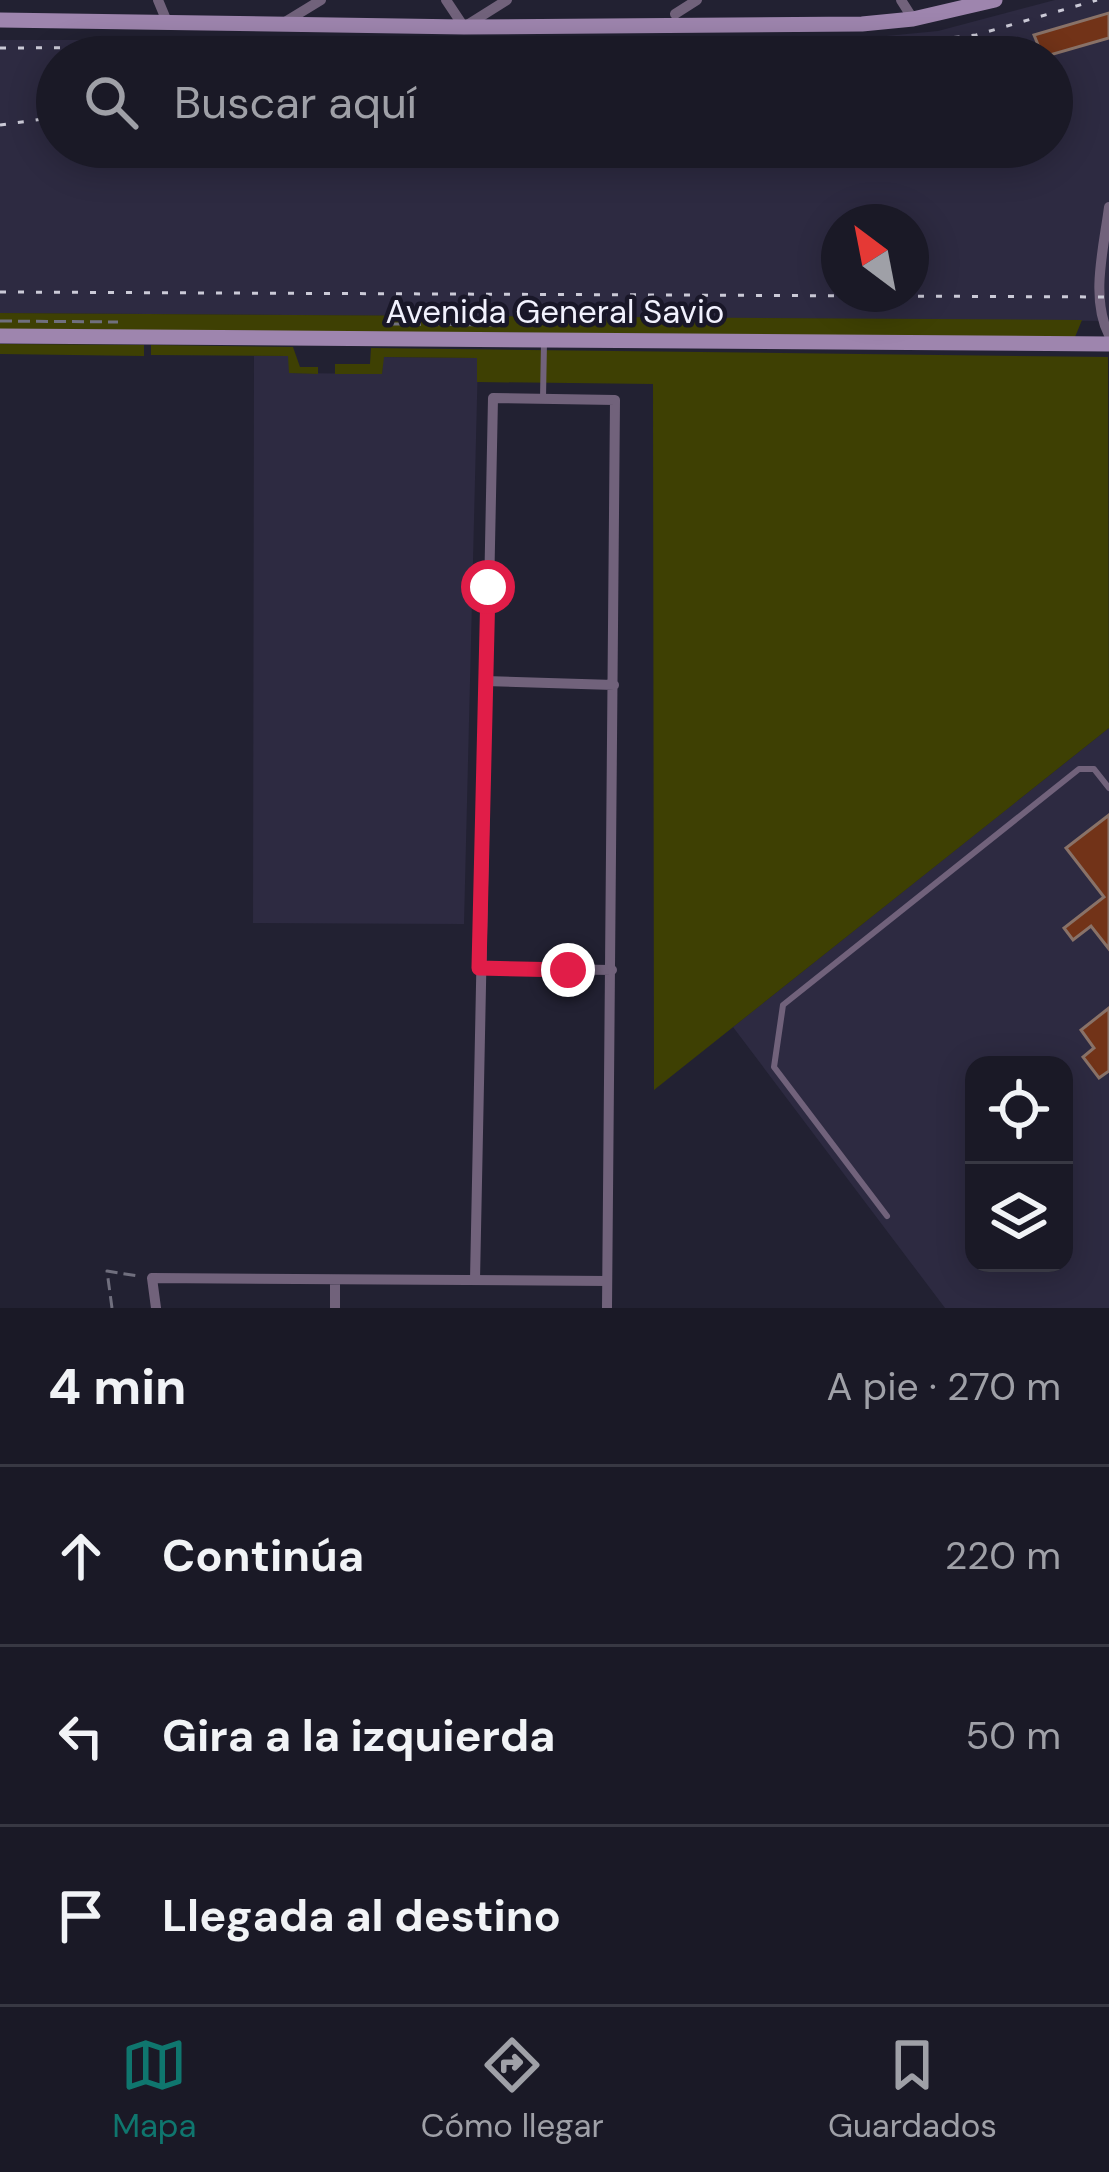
<!DOCTYPE html>
<html lang="es">
<meta charset="utf-8">
<style>
body{margin:0;font-family:"DM Sans",sans-serif;background:#272632;color:#f1f3f6}
.controls{position:absolute;right:36px;bottom:36px;display:grid;overflow:hidden;border-radius:24px;box-shadow:0 6px 30px #0003}
.controls button{width:108px;height:108px;display:grid;place-items:center;padding:0;border:0;border-bottom:3px solid #383843;background:#1a1926;color:#f1f3f6;font:60px sans-serif}
.compass{position:absolute;left:821px;top:204px;width:108px;height:108px;border-radius:50%;background:#1a1926;box-shadow:0 6px 30px #0003;rotate:328deg}
.stop{position:absolute;width:36px;height:36px;margin:-27px;border:9px solid #e11d48;border-radius:50%;background:#fff}
.stop.end{background:#e11d48;border-color:#fff;box-shadow:0 3px 12px #0008}
.list{margin:0;padding:0;list-style:none}
h2{display:flex;justify-content:space-between;align-items:center;height:156px;margin:0;padding:0 48px;font-size:51px}
h2 small{font-size:39px;font-weight:400;color:#9fa0a7}
.list li{display:grid;grid-template-columns:78px 1fr auto;gap:36px;align-items:center;box-sizing:border-box;height:180px;padding:0 48px;border-top:3px solid #383843}
.list b{display:block;font-size:45px;white-space:nowrap}
.list em{font-size:39px;font-style:normal;color:#9fa0a7}
.icon{flex:none;width:66px;height:66px;fill:none;stroke:currentColor;stroke-width:2;stroke-linecap:round;stroke-linejoin:round}
.map{position:relative;flex:none;width:1109px;height:1308px;overflow:hidden}
.search{position:absolute;background:#1a1926;box-shadow:0 6px 30px #0003;left:36px;right:36px;top:36px;height:132px;display:flex;align-items:center;gap:30px;box-sizing:border-box;padding:0 42px;border-radius:66px;color:#9fa0a7;font-size:45px}
.sheet{height:696px;background:#1a1926}
nav{display:flex;justify-content:space-around;align-items:center;box-sizing:border-box;height:168px;border-top:3px solid #383843;background:#1a1926;font-size:33px;color:#9fa0a7}
nav a{display:grid;justify-items:center;gap:6px}
nav .on{color:#0f766e}
.map>svg:first-child{display:block}
</style>
<div class="map">
<svg width="1109" height="1308" viewBox="0 0 1109 1308">
<rect width="100%" height="100%" fill="#222132"/>
<!-- built -->
<path fill="#2d2a41" fill-rule="evenodd" d="M1055,0H1109V321L0,313V40H844L938,31ZM57,57H1052V147H57ZM839,222H911V294H839Z
M254,356H289L290,373L382,374L383,357L478,358L464,924L253,923Z
M1109,728V1308H945L733,1027ZM974,1065H1064V1263H974Z"/>
<!-- green -->
<path fill="#3e4003" d="M0,313L1082,320L1075,337L0,329Z
M0,344L144,345V356L0,354Z
M151,345L293,347L300,367H318V374L289,373L288,356L151,355Z
M371,348L1108,357L1109,728L654,1090L653,384L477,382V358L384,357L382,374H335V364H370Z"/>
<!-- building -->
<path fill="#723318" stroke="#897268" stroke-width="3" d="M1109,13V38L1043,57L1034,35Z
M1109,815V949L1091,926L1073,940L1064,928L1104,897L1066,848Z
M1109,1008V1071L1099,1078L1083,1057L1094,1048L1081,1030Z"/>
<g fill="none" stroke-linecap="round" stroke-linejoin="round">
<!-- path -->
<path stroke="#706f7e" stroke-width="3" stroke-dasharray="12 6" stroke-linecap="butt" d="M0,321L118,322
M391,324L502,325
M112,1308L107,1271L138,1276"/>
<!-- lane -->
<path stroke="#71627b" stroke-width="6" d="M543,398L544,342
M887,1216L774,1067L783,1005L1079,769H1094L1109,788"/>
<!-- street -->
<path stroke="#71627b" stroke-width="10" d="M158,0L168,24
M446,0L464,27L507,0
M901,0L913,19
M675,14L697,0
M285,22L321,0
M1109,207C1104,247 1090,298 1109,335
M485,681L614,685
M479,968L612,970
M335,1280V1308
M475,1280L493,398L615,400L607,1308
M156,1308L152,1278L607,1281"/>
<!-- secondary -->
<path stroke="#9e85ae" stroke-width="15" d="M0,20L464,27L862,24L913,19L995,0
M0,336L1109,344"/>
<!-- rail -->
<path stroke="#cbcad7" stroke-width="3" stroke-dasharray="6 12" stroke-linecap="butt" d="M0,48L898,44L976,35L1097,0
M0,125L57,117
M0,292L1109,297"/>
</g>
<g fill="none" stroke-linecap="round" stroke-linejoin="round">
<!-- route -->
<path stroke="#e11d48" stroke-width="15" d="M488,587L479,968L568,970"/>
</g>
<g text-anchor="middle" dominant-baseline="central" stroke-width="9" stroke-linejoin="round" paint-order="stroke">
<!-- street labels -->
<g font-size="33" fill="#f1f1fd" stroke="#191728">
<text x="555" y="311">Avenida General Savio</text>
</g>
</g>
</svg>
<div class="controls">
<button><svg class="icon" aria-label="locate" viewBox="0 0 24 24"><circle cx="12" cy="12" r="6"/><path d="M12 2v4M12 18v4M2 12h4M18 12h4"/></svg></button>
<button><svg class="icon" aria-label="layers" viewBox="0 0 24 24"><path d="M12 4l9 5-9 5-9-5zM3 14l9 5 9-5"/></svg></button>
</div>
<svg class="compass" viewBox="-18 -18 36 36"><path d="M0-13l5 13h-10z" fill="#e53935"/><path d="M0 13l5-13h-10z" fill="#9fa0a7"/></svg>
<div class="stop" style="left:488px;top:587px"></div>
<div class="stop end" style="left:568px;top:970px"></div>
<div class="search"><svg class="icon" aria-label="search" viewBox="0 0 24 24"><circle cx="10" cy="10" r="6"/><path d="M15 15l6 6"/></svg>Buscar aquí</div>
</div>
<section class="sheet">
<h2>4 min<small>A pie · 270 m</small></h2>
<ul class="list">
<li><svg class="icon" aria-label="ahead" viewBox="0 0 24 24"><path d="M12 20V5M6 11l6-6 6 6"/></svg><div><b>Continúa</b></div><em>220 m</em></li>
<li><svg class="icon" aria-label="left" viewBox="0 0 24 24"><path d="M17 20v-9H6M10 6l-5 5 5 5"/></svg><div><b>Gira a la izquierda</b></div><em>50 m</em></li>
<li><svg class="icon" aria-label="arrive" viewBox="0 0 24 24"><path d="M6 21V4h12l-3 4 3 4H6"/></svg><div><b>Llegada al destino</b></div></li>
</ul>
</section>
<nav>
<a class="on"><svg class="icon" aria-label="map" viewBox="0 0 24 24"><path d="M3 6l6-2 6 2 6-2v14l-6 2-6-2-6 2zM9 4v14M15 6v14"/></svg>Mapa</a>
<a><svg class="icon" aria-label="directions" viewBox="0 0 24 24"><path d="M12 3l9 9-9 9-9-9zM9 14v-3h6M13 9l2 2-2 2"/></svg>Cómo llegar</a>
<a><svg class="icon" aria-label="saved" viewBox="0 0 24 24"><path d="M7 4h10v16l-5-4-5 4z"/></svg>Guardados</a>
</nav>
